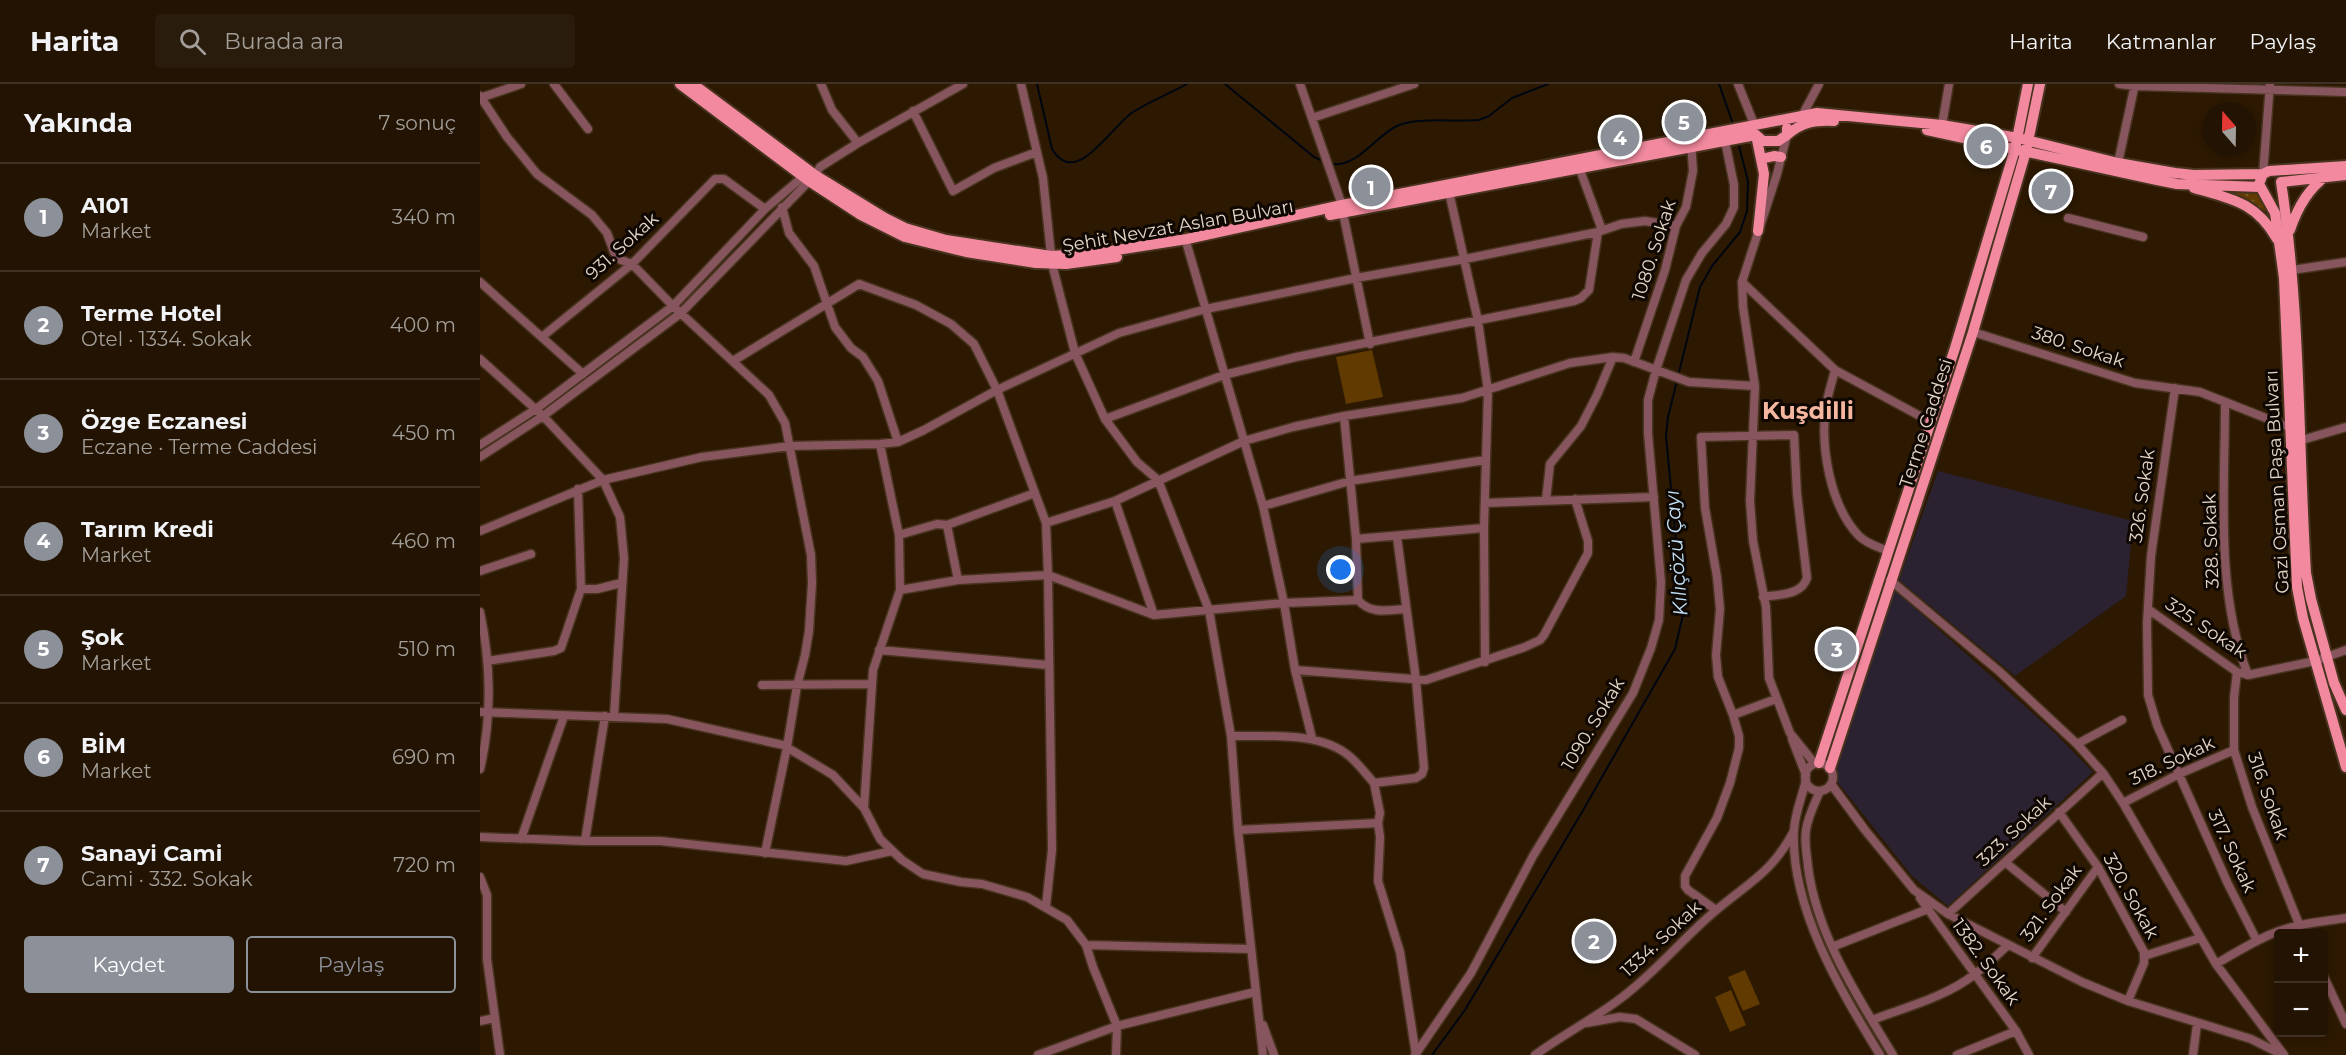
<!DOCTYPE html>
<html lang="tr">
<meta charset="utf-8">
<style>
body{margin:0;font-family:Montserrat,sans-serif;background:#2a1c0c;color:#f1f3f6}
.controls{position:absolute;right:18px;bottom:18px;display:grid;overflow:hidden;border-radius:6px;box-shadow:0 3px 9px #0003}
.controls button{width:54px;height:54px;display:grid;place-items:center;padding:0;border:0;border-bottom:2px solid #3f3224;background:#221302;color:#f1f3f6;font:30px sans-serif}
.compass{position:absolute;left:1722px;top:18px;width:54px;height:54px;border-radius:50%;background:#221302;box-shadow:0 3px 9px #0003;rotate:340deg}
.you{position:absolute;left:861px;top:486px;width:21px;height:21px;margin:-15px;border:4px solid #fff;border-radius:50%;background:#1a73e8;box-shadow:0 0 0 9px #1a73e833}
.badge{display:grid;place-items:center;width:39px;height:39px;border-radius:50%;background:#8c9099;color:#fff;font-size:20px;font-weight:700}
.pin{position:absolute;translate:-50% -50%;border:3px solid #fff;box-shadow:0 2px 6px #0006}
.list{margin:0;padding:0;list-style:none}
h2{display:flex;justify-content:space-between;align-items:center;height:78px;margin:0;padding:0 24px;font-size:26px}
h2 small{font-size:20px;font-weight:400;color:#a29e99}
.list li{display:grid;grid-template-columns:39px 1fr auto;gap:18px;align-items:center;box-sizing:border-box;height:108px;padding:0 24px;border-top:2px solid #3f3224}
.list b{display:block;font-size:22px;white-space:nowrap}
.list p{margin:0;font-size:20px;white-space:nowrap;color:#a29e99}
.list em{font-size:20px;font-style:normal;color:#a29e99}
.actions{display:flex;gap:12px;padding:18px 24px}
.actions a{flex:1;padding:14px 0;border:2px solid #8c9099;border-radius:6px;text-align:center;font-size:21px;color:#8c9099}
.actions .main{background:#8c9099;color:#fff}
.icon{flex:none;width:33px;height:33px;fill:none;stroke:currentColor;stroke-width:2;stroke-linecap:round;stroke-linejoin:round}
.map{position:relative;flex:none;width:1866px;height:971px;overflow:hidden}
header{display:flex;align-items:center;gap:36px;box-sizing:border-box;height:84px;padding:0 30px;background:#221302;border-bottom:2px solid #3f3224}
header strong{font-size:28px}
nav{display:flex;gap:33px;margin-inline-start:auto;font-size:21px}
.search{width:420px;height:54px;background:#2a1c0c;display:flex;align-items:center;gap:15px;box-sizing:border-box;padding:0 21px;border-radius:6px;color:#a29e99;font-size:22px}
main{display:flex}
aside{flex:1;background:#221302}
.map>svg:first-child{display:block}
</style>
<header>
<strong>Harita</strong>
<div class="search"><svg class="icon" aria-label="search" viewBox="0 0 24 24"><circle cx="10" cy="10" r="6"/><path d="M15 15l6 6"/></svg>Burada ara</div>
<nav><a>Harita</a><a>Katmanlar</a><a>Paylaş</a></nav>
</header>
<main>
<aside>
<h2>Yakında<small>7 sonuç</small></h2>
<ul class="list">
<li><span class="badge">1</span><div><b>A101</b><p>Market</p></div><em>340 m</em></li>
<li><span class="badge">2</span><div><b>Terme Hotel</b><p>Otel · 1334. Sokak</p></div><em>400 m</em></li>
<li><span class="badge">3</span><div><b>Özge Eczanesi</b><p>Eczane · Terme Caddesi</p></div><em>450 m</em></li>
<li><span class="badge">4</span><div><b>Tarım Kredi</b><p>Market</p></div><em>460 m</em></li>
<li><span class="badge">5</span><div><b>Şok</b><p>Market</p></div><em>510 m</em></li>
<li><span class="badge">6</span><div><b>BİM</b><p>Market</p></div><em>690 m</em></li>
<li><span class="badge">7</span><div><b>Sanayi Cami</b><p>Cami · 332. Sokak</p></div><em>720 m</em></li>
</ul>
<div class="actions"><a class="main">Kaydet</a><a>Paylaş</a></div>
</aside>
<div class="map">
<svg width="1866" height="971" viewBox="0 0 1866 971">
<defs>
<pattern id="grass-dots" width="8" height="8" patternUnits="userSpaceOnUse" patternTransform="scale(1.5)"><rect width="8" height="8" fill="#613a02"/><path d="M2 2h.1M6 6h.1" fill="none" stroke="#785625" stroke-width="1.8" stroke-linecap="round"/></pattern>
</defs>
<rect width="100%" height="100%" fill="#2d1902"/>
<!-- education -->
<path fill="#2a2231" d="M1458,387L1653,437L1646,512L1535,592L1419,496Z
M1412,504L1574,648L1613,688L1468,822L1432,792L1355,695L1358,678Z"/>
<!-- grass -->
<path fill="url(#grass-dots)" d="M1779,106L1786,128L1773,118L1747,107Z"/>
<!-- park -->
<path fill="#613a02" d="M892,266L903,313L866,320L856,273Z
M1265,886L1280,920L1263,927L1248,893Z
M1251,906L1266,941L1250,948L1235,913Z"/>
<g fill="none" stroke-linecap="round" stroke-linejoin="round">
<!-- stream -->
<path stroke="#000611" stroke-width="2" d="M557,0L572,65C596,106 632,41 653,28C670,17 689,10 707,0
M745,0L834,73L845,78
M1239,0L1253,40
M850,80C879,84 895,51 919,41C940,33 975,38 999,36L1009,32L1032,14L1068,0
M952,971L985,926L1102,728L1195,565L1203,531L1186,352L1188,333L1220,203L1232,182L1260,148L1267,127L1268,97L1259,62"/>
<!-- minor casing -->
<g stroke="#47331e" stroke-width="11">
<path id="minor" d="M74,0L108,45
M341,0L352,26L378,59
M541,0L563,94L572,180L595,269L625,335L657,378L678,396L729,526L751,652L758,746L783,971
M820,0L862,121
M1258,0L1274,40
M1639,0L1655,2L1866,8
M0,12L27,53L57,90L112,131L127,149L134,168L141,176L152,180L193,222L289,311L305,339L331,471L332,499L329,547L325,571L317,602L307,663L285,769
M0,14L41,0
M433,27L473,107L514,84L557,68
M1323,30L1339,0
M832,34L934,0
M1462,41L1469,0
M1307,51L1297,90L1262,198L1263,223L1275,302L1270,417L1273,457L1286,523L1289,594L1310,649L1335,680
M1638,79L1655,0
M1099,83L1122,146
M1783,90L1790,0
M969,108L998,237L1008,307L1004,444L1005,578
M302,123L309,149L334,182L355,243L371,264L383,273L398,297L418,358
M863,129L890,260
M1588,134L1663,153
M707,161L783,422L804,519L815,586L832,654
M1812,186L1866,178
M0,198L103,290
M1262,198L1355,286L1451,338
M1493,248L1655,299L1720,308L1811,344
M63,252L152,180L235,95H244L285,125
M0,275L63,332L123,396L140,433L144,474L134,632
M253,277L379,200L436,221L471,240L494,260L517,306L566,439L568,491L572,766L566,822
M1154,278L1185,186L1196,142L1206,123L1213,87L1211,57
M1355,286C1352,298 1348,310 1346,322C1340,362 1350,422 1379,452C1387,460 1398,463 1408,467
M1695,304L1671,472L1667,539L1668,611L1677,641L1748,800L1777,857
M1745,319C1745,409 1735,506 1768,591
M864,332L876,455L878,516
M625,335L744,291L816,273L1094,217L1101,214L1109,206L1118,148
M1822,356L1866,343
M400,360L419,451L420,506
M0,361L56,325L193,222L285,125L326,90
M0,373L63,332L201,229L335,91L340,83L378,59L483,0
M1066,416L1070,380L1101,342L1117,311L1133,273
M635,417L674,531
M1005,419L1174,413
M783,422L870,397L1005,376
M566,439L635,417L764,357L813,343L864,332L982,314L1090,279L1133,273L1144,274L1209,298L1275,302
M0,447L123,396L222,373L310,362L400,360L418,358L444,346L517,306L639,249L726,225L876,194L985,175L1118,148L1141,140L1165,137L1196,142
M419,451L457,440L467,441
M876,455L1004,444
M0,487L51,470
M478,496L467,441L555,409
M1410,496L1520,588L1597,660L1623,689L1643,719L1736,880L1804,971
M101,505H117L141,499
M1668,525L1757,588L1768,591L1835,577L1866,566
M0,528C11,579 12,635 0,685
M399,566L568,581
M7,577L74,567L81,564L101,505L98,405
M815,586L946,596L1045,563L1060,556L1064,551L1108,469V457L1095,415
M1757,588L1754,614V666L1772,723L1823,850
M282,601L392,600
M0,628L187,635L303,661L353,691L384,724L400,755L422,776L443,790L481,798L502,800L547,813L587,836L606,861L771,865
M1253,631L1238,593L1236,571L1240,525L1237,493L1225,424L1221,353L1314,351L1317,410L1327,494C1321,512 1299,510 1283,513
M751,652C788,653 838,647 868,671C878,679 886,690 894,699L936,694L942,690L944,684L936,596L917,453
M1312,655L1326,691
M1597,660L1642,636
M1325 693a14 14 0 1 1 28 0a14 14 0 1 1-28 0Z
M1326,696C1322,713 1315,729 1314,746C1310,824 1361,907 1400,971
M1351,700L1385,746L1434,806L1468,830L1602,898L1648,917L1771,955L1799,969
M1340,707C1335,719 1328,732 1326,746C1324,758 1327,771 1328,783C1337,852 1378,913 1413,971
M1643,719L1699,690L1754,666
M384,724L393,586L420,506L478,496L568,491L674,531L804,519L878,516C891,531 908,526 926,525
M1579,728L1618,783L1664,868V879L1648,917
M898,739L900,753L898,797L920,868L936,971
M758,746L898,739L900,729L894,699
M0,753L105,757H180L366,777L412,767
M41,755L84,632
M105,757L125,632
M1525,778L1586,828
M0,793L7,811V875L20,971
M1440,814L1536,947L1549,971
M1236,826L1208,806L1205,802V792L1237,734L1250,699L1259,664V652L1253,631L1296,615
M1468,830L1623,689
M606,861L613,883L637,942L636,971
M1352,863L1448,825
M1664,872L1720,854
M1552,874L1618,783
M1736,880C1753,870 1771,859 1789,851C1813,840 1840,838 1866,834
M1844,893L1866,940
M1392,936C1426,923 1466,913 1495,890C1506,882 1517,871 1527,862
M0,937L15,934
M1106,939L1140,933L1156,935L1215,971
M783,941L794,971
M558,971L637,942L775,908
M935,971L991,889L1053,772L1153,609L1171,564L1179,536L1181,498L1168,349V316L1176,286L1206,196L1222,169L1246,140L1254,123V101L1244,52
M1055,971C1088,947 1127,928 1157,901C1184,878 1207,851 1234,828C1269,798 1291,790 1314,747
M1477,971L1536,947
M1713,971L1717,940"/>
</g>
<!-- major casing -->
<g stroke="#47331e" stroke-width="14">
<path id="major" d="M200,0L329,97L381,131L425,153L486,168L556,179L586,180L637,173
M213,0L335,91L405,134L425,144L466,156L571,172L618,169L707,155L862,121L1337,29L1462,41L1538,54L1638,79L1695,89L1714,91L1783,90L1789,87L1866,82
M1447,46L1677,96L1697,100L1780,103
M1275,50L1283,57H1298L1307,51V44
M1307,51C1322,38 1335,36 1354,37
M1281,75L1294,72L1301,73
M1783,90L1779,100L1795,129L1804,194L1817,503L1823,534L1866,683
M1866,91L1801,98C1821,228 1818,358 1826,489L1831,515L1854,599L1866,626
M1714,104C1752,115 1776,118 1797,155
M850,131L1276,51L1284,90L1278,147
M1810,146C1817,125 1827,106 1845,93
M1339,679L1475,264L1535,65L1548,0
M1350,684L1493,248L1546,67L1560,0"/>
</g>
<!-- minor -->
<use href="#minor" stroke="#87555e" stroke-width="8"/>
<!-- major -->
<use href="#major" stroke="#f2899e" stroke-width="10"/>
</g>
<g text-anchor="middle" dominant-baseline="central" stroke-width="6" stroke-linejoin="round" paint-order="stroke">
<!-- street labels -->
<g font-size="18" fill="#e4d6c8" stroke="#0f0701">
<text transform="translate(698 142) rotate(-10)">Şehit Nevzat Aslan Bulvarı</text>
<text transform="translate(142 162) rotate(-42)">931. Sokak</text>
<text transform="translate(1174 166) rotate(-72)">1080. Sokak</text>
<text transform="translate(1598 263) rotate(18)">380. Sokak</text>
<text transform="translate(1446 339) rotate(-72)">Terme Caddesi</text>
<text transform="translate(1797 398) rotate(-93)">Gazi Osman Paşa Bulvarı</text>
<text transform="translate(1662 412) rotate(-82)">326. Sokak</text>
<text transform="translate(1731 457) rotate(-92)">328. Sokak</text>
<text transform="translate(1726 544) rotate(34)">325. Sokak</text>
<text transform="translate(1113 640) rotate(-59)">1090. Sokak</text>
<text transform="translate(1692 677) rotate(-25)">318. Sokak</text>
<text transform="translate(1788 712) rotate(71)">316. Sokak</text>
<text transform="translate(1534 747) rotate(-43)">323. Sokak</text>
<text transform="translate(1752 767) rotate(65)">317. Sokak</text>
<text transform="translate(1651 812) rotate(61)">320. Sokak</text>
<text transform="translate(1571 819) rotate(-54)">321. Sokak</text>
<text transform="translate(1181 855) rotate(-43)">1334. Sokak</text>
<text transform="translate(1506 878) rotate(54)">1382. Sokak</text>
</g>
<!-- water labels -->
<g font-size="20" font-style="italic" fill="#c1e2fa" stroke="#0f0701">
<text transform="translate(1196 469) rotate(-94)">Kılıçözü Çayı</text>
</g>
<!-- district labels -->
<g font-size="24" font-weight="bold" fill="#f5b79f" stroke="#0f0701">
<text x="1328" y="326">Kuşdilli</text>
</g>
</g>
</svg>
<div class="controls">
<button>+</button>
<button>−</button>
</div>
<svg class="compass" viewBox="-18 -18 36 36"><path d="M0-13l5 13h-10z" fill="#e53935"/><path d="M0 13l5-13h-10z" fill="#a29e99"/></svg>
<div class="you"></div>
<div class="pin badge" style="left:891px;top:103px">1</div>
<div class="pin badge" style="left:1114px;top:857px">2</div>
<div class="pin badge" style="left:1357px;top:565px">3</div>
<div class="pin badge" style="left:1140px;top:53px">4</div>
<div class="pin badge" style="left:1204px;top:38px">5</div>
<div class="pin badge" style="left:1506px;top:62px">6</div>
<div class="pin badge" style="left:1571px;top:107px">7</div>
</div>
</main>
